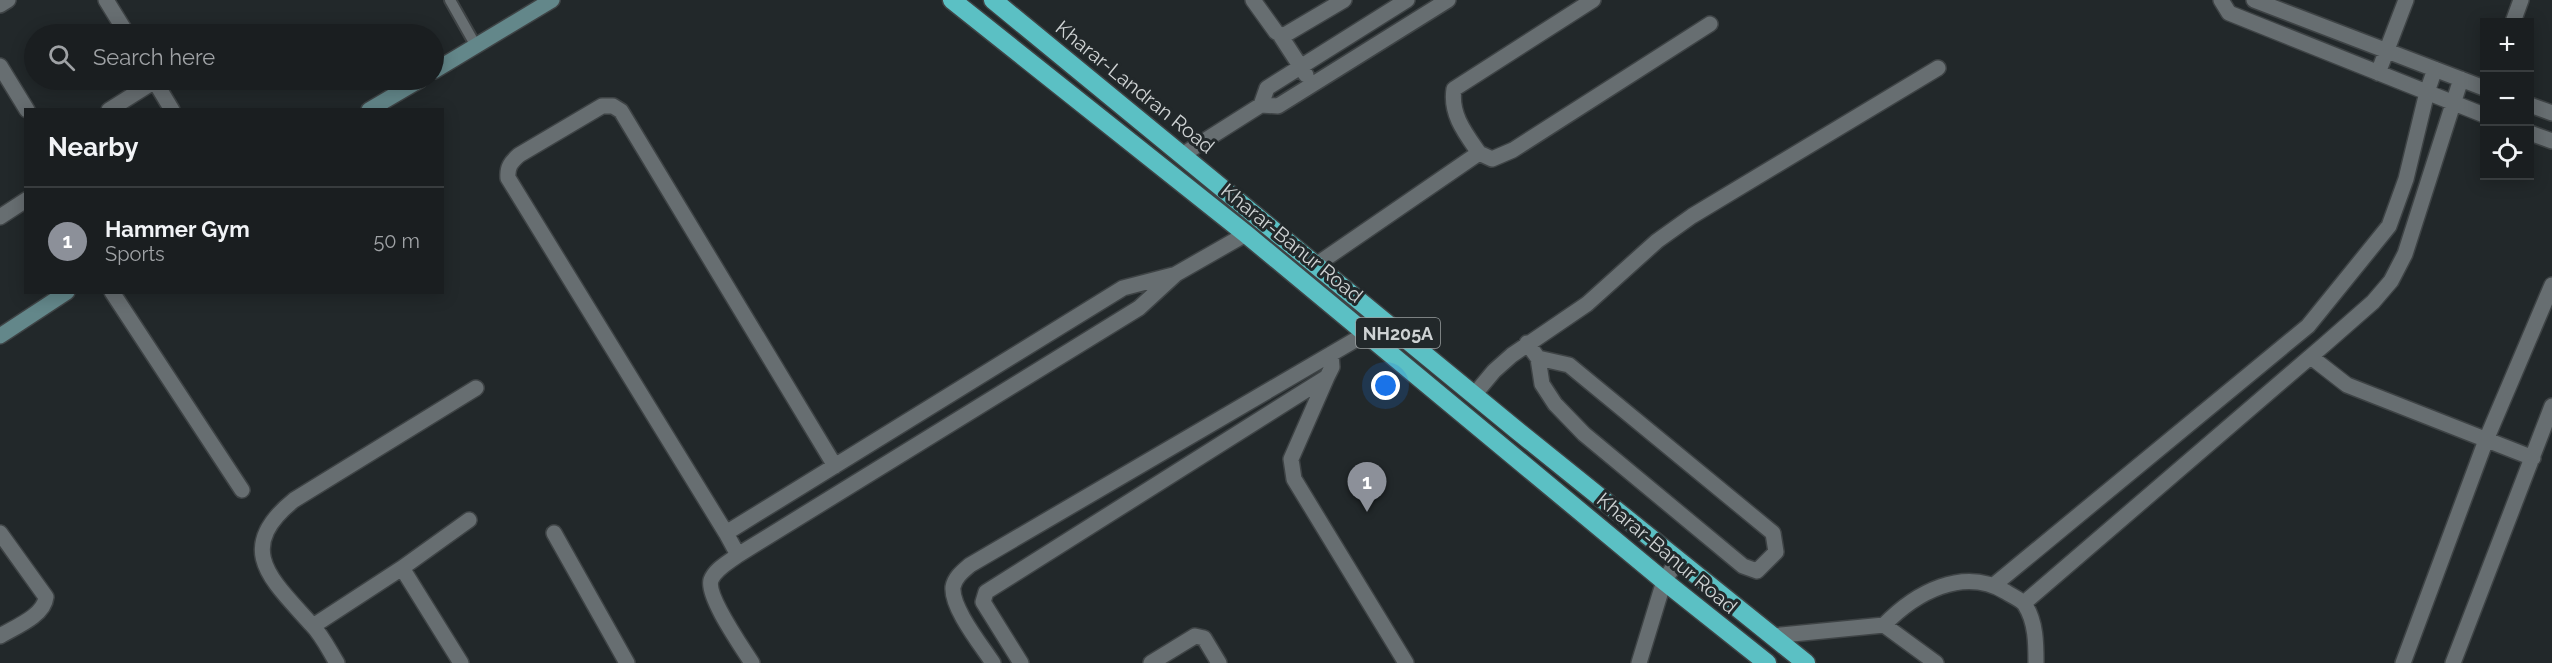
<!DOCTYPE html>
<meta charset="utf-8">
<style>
body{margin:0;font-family:Raleway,sans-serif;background:#272b2d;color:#f1f3f6}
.controls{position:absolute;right:18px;top:18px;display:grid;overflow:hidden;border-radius:0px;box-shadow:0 3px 15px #0003}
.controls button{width:54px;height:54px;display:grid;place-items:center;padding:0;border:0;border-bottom:2px solid #383c3e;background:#1a1e20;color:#f1f3f6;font:30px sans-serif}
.you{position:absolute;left:1386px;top:386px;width:21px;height:21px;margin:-15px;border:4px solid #fff;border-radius:50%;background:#1a73e8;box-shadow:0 0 0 9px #1a73e833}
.badge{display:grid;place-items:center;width:39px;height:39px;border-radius:50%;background:#8c9099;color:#fff;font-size:20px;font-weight:700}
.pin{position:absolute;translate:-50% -50px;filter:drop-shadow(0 2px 3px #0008)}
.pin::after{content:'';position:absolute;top:32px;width:21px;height:18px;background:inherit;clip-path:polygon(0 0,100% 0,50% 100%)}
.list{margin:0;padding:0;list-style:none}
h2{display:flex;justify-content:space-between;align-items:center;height:78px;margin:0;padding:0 24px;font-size:26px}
h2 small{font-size:20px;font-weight:400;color:#9fa2a5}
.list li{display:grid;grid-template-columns:39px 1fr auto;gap:18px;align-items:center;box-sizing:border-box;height:108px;padding:0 24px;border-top:2px solid #383c3e}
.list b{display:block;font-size:22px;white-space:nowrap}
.list p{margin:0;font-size:20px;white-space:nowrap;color:#9fa2a5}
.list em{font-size:20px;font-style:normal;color:#9fa2a5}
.icon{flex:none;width:33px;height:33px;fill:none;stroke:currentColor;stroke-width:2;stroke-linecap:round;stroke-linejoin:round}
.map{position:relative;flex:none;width:2552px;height:663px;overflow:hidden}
.search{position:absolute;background:#1a1e20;box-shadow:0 3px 15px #0003;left:24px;top:24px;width:420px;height:66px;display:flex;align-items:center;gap:15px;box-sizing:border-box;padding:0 21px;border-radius:33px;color:#9fa2a5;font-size:22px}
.panel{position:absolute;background:#1a1e20;box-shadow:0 3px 15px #0003;left:24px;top:108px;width:420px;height:186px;border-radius:0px}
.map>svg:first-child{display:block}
</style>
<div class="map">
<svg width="2552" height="663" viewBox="0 0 2552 663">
<rect width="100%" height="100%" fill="#22282a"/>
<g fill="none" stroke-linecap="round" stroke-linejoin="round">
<!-- lane casing -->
<g stroke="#3e4345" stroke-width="14">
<path id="lane" d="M450,0L476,46"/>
</g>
<!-- street casing -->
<g stroke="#3e4345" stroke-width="18">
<path id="street" d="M106,0L127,34
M1253,0L1276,32L1283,36L1344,0
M2221,0L2229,13L2484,115
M2254,0L2484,88
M0,5L8,0
M2513,22L2521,0
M1280,35L1306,75
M0,66L27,110
M2378,73L2406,0
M154,80L172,110
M1261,105L1267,88L1407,0
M2530,105L2552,113
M109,110L155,81
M2530,133L2552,141
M1479,153L1492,159L1513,150L1710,24
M1182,155L1261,105L1278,106L1448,0
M0,217L26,200
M1316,265L1479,153C1465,133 1450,114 1454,89L1593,0
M112,292L242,490
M1527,343L1538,358L1542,384L1555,404L1584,434L1743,566L1757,571L1776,552L1773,533L1569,365L1538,358
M2311,357L2347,385L2533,458
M1327,377L1291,459L1294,479L1406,663
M1474,395L1494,371L1512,355L1587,304L1657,241L1692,216L1938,68
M0,533L46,597C44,616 15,627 0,636
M554,533L627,663
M726,533L508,178C507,167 511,162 519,155L602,106H613L621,111L835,466
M738,555L726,533L1123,288L1173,275
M402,568L469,520
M1994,585L2308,326L2389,226L2406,179L2427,92L2435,69
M2024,603L2324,345L2373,302L2391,281L2405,254L2461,79
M1884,625L1936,663
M313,626L402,568L461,663
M1772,636L1884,625C1915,593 1963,566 2006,592C2012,596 2022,600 2025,605C2036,622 2036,644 2036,663
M337,663C329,650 322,635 311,624C272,580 233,549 294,500L476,388
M752,663C742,647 706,596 711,580C715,569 729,562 738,555L1139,308L1176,274L1246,234
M993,663C982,646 951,608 953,587C955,577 963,571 970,565L1367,333
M1021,663L983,602L986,592L1327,377L1332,367L1331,354
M1151,663L1195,636L1204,638L1219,663
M1639,663L1664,581L1678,560
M2403,663L2486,440L2552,285
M2453,663L2552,406"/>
</g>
<!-- secondary casing -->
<g stroke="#3e4345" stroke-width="18">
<path id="secondary" d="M434,71L552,0
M369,110L420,80
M0,336L67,292"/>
</g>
<!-- highway casing -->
<g stroke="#3e4345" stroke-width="21">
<path id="highway" d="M952,0L1246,234L1664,581L1767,663
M993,0L1519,432L1806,663"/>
</g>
<!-- lane -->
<use href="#lane" stroke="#676e71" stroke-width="10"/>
<!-- street -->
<use href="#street" stroke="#676e71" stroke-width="15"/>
<!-- secondary -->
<use href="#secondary" stroke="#63878a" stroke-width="15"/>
<!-- highway -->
<use href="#highway" stroke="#5bc0c4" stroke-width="18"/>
</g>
<g text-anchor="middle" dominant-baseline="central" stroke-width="6" stroke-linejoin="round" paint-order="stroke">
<!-- shield labels -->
<rect fill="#22282a" stroke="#9a9fa0" stroke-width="1.5" x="1356" y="318" width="84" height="30" rx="4.5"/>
<g font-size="18" font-weight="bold" fill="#ced2d3">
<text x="1398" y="333">NH205A</text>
</g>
<!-- street labels -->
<g font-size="20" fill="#ced2d3" stroke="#22282a">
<text transform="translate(1135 87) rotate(39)">Kharar-Landran Road</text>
<text transform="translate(1292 243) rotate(39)">Kharar-Banur Road</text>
<text transform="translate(1667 553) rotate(40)">Kharar-Banur Road</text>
</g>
</g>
</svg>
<div class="controls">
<button>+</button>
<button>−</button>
<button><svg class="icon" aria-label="locate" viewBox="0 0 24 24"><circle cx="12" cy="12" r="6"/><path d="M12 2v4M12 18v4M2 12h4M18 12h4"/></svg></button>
</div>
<div class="you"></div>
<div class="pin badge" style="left:1367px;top:512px">1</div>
<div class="search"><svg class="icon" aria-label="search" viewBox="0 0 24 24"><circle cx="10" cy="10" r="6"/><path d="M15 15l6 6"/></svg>Search here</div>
<section class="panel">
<h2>Nearby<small></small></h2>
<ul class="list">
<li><span class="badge">1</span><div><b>Hammer Gym</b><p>Sports</p></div><em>50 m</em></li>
</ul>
</section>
</div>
